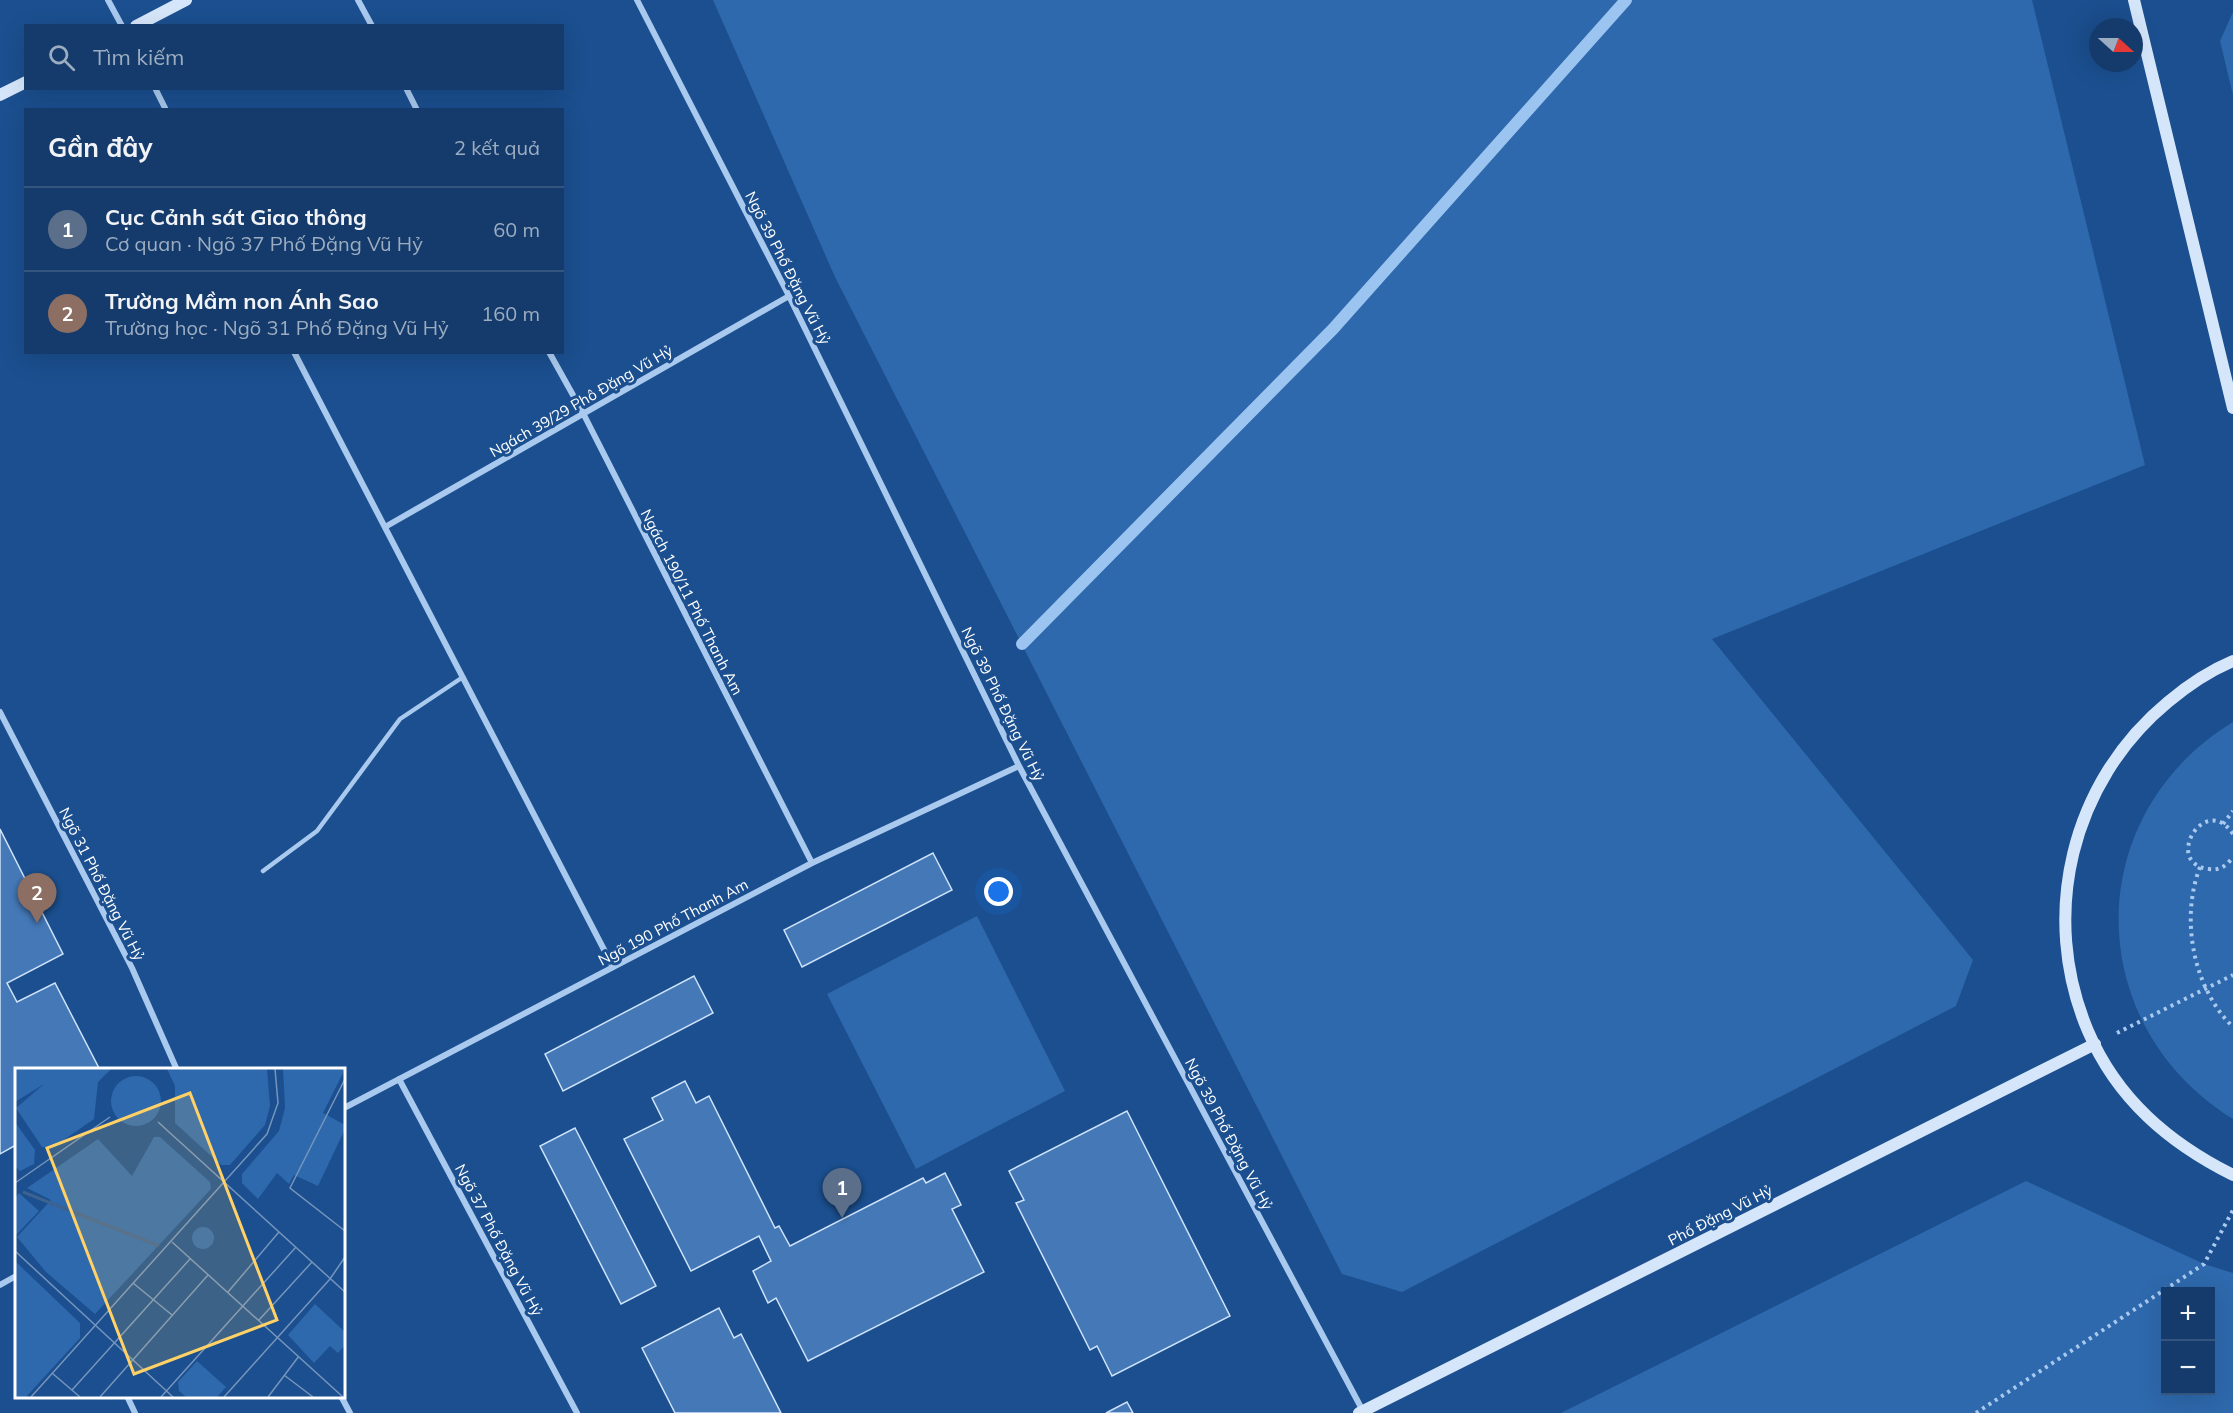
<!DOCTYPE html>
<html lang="vi">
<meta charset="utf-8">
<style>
body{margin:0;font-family:Mulish,sans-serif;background:#1d4271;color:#f1f3f6}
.controls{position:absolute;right:18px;bottom:18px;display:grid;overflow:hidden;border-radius:0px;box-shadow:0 6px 24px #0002}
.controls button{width:54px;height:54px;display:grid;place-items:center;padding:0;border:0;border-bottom:2px solid #33557e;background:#143b6b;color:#f1f3f6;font:30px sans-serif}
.compass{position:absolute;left:2089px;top:18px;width:54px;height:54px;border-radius:50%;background:#143b6b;box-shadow:0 6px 24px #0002;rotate:111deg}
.you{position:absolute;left:999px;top:892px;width:21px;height:21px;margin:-15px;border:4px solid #fff;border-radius:50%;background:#1a73e8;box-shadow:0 0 0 9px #1a73e833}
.badge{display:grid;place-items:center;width:39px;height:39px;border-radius:50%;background:#e797bd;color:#fff;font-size:20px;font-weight:700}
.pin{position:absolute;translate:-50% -50px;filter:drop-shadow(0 2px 3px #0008)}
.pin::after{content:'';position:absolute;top:32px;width:21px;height:18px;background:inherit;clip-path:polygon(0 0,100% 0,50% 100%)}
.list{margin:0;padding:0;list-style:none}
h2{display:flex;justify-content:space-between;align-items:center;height:78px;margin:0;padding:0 24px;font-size:26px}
h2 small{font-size:20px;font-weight:400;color:#9dadc1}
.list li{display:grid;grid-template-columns:39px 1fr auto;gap:18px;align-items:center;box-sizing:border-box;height:84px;padding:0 24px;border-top:2px solid #33557e}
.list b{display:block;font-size:22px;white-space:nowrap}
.list p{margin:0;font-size:20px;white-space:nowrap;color:#9dadc1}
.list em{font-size:20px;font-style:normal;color:#9dadc1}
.icon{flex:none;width:33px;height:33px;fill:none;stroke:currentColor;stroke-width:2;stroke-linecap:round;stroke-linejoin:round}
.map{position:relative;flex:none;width:2233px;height:1413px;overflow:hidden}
.search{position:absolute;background:#143b6b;box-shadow:0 6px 24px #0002;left:24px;top:24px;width:540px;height:66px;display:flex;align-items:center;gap:15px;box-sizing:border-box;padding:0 21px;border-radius:0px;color:#9dadc1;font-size:22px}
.panel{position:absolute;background:#143b6b;box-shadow:0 6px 24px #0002;left:24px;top:108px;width:540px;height:246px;border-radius:0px}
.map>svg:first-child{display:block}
</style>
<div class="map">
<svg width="2233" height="1413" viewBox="0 0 2233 1413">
<rect width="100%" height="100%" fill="#1b4f8f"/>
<!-- green -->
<path fill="#2e69ad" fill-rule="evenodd" d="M713,0H2032L2145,465L1712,639L1973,960L1956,1006L1402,1292L1342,1274L835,277Z
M2233,12V95L2220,41Z
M2233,722V1119C2081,1025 2080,815 2233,722Z
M977,916L1065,1091L916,1169L827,994Z
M2026,1181L2204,1264L2233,1273V1413H1561ZM2166,1292H2210V1390H2166Z"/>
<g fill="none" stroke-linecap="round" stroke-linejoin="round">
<!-- stream -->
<path stroke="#9cc4f0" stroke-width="12" d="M1022,644L1333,329L1626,0"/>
</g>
<!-- building -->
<path fill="#4478b7" stroke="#cfe3fa" stroke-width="1.5" d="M0,829L63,954L7,983L17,1002L55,983L100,1070H16V1145L0,1154Z
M933,853L952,890L802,967L784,930Z
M694,976L713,1013L563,1091L545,1054Z
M685,1081L696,1103L709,1096L775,1228L779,1226L790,1246L923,1178L926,1183L945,1173L961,1205L952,1209L984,1272L808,1361L776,1298L768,1303L753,1271L771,1261L759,1236L691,1271L624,1139L663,1120L652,1098Z
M1127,1111L1230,1316L1112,1376L1097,1346L1090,1350L1016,1203L1024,1200L1009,1171Z
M575,1128L656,1286L621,1304L540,1146Z
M719,1308L734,1338L741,1334L781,1413H675L642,1348Z
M1127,1402L1133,1413H1106Z"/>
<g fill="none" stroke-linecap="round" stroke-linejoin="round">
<!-- path -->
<path stroke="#a9c9ee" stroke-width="4" stroke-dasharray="3 4.5" stroke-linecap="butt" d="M2223,824L2233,811
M2233,834C2205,791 2162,864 2209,869C2220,871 2227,865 2233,857
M2200,867C2180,919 2193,988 2233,1027
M2117,1033L2233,975
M1976,1413L2204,1264L2233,1210"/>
<!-- lane -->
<path stroke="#a9c9ee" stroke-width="4.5" d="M263,871L317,831L400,719L463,677"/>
<!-- street -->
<path stroke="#a9c9ee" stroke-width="6" d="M108,0L122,26
M358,0L372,26
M637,0L789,296L1019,766L1364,1413
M155,88L166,110
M406,88L417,110
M294,352L613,967
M549,352L583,413L812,863
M385,527L789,296
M0,712L132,968L177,1070
M399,1079L577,1413
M344,1108L812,863L1019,766
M0,1285L16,1276
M127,1396L135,1413
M341,1396L350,1413"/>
<!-- secondary -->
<path stroke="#d6e6fa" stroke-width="12" d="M2134,0L2233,408
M136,26L186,0
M0,95L26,82
M2233,661C2209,671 2187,686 2168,702C2071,782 2039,916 2088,1031C2117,1099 2169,1143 2233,1175
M1359,1413L2095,1044"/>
</g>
<g text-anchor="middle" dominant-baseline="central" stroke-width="6" stroke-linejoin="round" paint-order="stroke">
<!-- street labels -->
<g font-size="15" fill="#fff" stroke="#1b4f8f">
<text transform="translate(788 268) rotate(63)">Ngõ 39 Phố Đặng Vũ Hỷ</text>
<text transform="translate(581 401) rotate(-30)">Ngách 39/29 Phô Đặng Vũ Hỷ</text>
<text transform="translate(692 602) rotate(63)">Ngách 190/11 Phố Thanh Am</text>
<text transform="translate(1003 704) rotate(64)">Ngõ 39 Phố Đặng Vũ Hỷ</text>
<text transform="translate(102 884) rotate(63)">Ngõ 31 Phố Đặng Vũ Hỷ</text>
<text transform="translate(673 922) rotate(-28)">Ngõ 190 Phố Thanh Am</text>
<text transform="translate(1229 1134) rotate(62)">Ngõ 39 Phố Đặng Vũ Hỷ</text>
<text transform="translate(1720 1215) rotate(-27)">Phố Đặng Vũ Hỷ</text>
<text transform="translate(499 1240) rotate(62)">Ngõ 37 Phố Đặng Vũ Hỷ</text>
</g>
</g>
<!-- overview -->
<g transform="translate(15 1068)">
<rect width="330" height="330" fill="#1b4f8f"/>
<path d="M0,1H96L83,14L79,51L37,80L27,79L1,40L29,16L0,34ZM152,1H252L255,38L250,57L215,97H206L160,55V18ZM268,1H330L308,45L330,57V61L303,118L279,107L274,116L262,105L243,131L227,115V106L264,63L270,40ZM96 33a25 25 0 1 1 50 0a25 25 0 1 1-50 0ZM0,54L20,82L19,96L5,103L0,98ZM139,69H145L195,114L196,121L80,246L31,204L2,169L36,132L12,120L83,71L117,108ZM4,125L24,143L0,168V130ZM177 170a11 11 0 1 1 22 0a11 11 0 1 1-22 0ZM0,193L65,255V270L11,329H0ZM300,236L330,264V277L323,285L315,278L299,295L273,267ZM182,293L211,319L202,329H171L164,323L163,314Z" fill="#2e69ad"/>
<path fill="none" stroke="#3c6290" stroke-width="3" d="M8,124L144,178"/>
<path fill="none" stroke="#7695bc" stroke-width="1.5" d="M330,11L275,120L330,163M143,54L330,224M0,115L95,49M157,174L328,329M0,183L158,329M118,215L157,247M213,224L264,164M244,252L297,194M37,305L65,329M269,307L298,329M57,322L175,191M16,329L252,66L263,35L260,1M85,329L193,207M146,329L281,179M209,329L315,211L330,189M253,329L284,288"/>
<path fill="#ffd166" fill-opacity="0.15" stroke="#ffd166" stroke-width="3" d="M175,25L262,252L119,306L32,80Z"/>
<rect width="330" height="330" fill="none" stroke="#fff" stroke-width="3"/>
</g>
</svg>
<div class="controls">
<button>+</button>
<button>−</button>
</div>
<svg class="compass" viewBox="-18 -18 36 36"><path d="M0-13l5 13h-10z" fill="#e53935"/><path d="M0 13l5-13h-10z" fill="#9dadc1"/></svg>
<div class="you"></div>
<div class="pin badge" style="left:842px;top:1218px;background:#5c6f8a">1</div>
<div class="pin badge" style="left:37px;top:923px;background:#8d6e63">2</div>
<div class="search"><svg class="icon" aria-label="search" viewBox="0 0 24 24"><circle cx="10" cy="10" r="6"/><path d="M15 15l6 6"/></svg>Tìm kiếm</div>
<section class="panel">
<h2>Gần đây<small>2 kết quả</small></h2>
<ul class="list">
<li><span class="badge" style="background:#5c6f8a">1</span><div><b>Cục Cảnh sát Giao thông</b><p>Cơ quan · Ngõ 37 Phố Đặng Vũ Hỷ</p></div><em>60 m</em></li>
<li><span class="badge" style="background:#8d6e63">2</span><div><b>Trường Mầm non Ánh Sao</b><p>Trường học · Ngõ 31 Phố Đặng Vũ Hỷ</p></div><em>160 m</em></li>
</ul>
</section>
</div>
